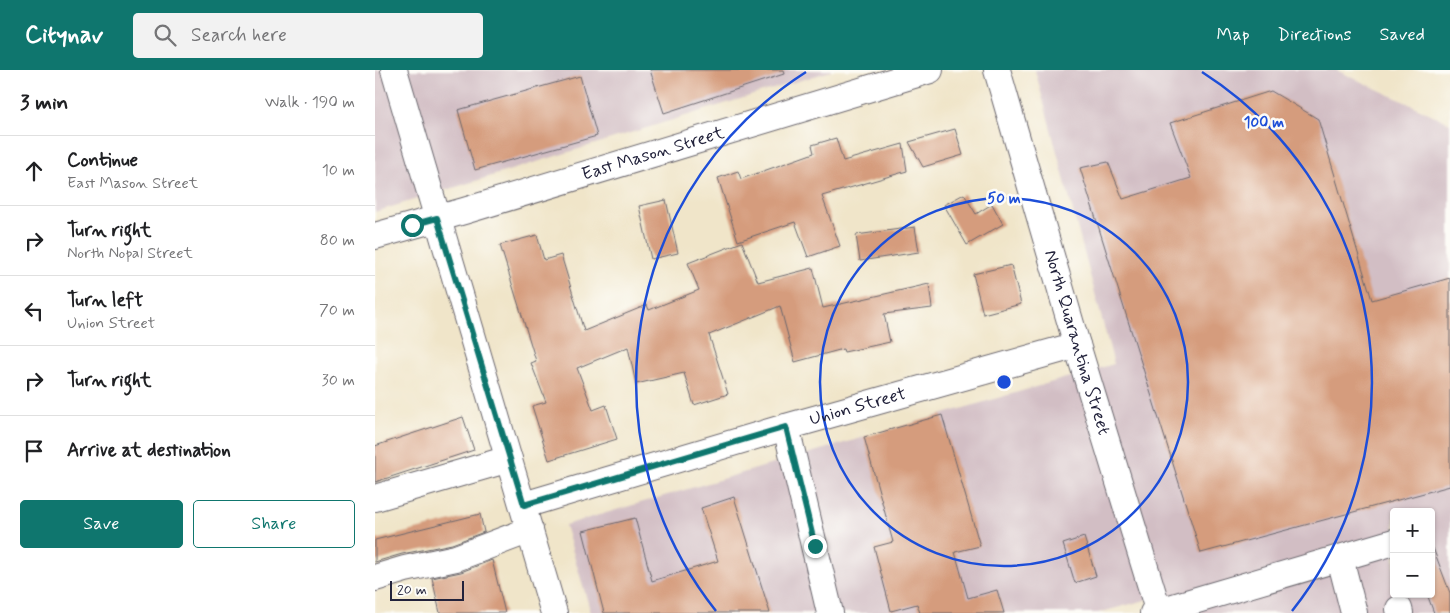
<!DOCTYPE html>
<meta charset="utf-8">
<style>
body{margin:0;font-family:Mynerve,sans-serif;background:#f2f2f2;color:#202124}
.controls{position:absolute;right:15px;bottom:15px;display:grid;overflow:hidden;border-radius:5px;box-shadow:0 1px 4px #0004}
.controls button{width:45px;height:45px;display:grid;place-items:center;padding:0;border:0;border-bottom:1px solid #e0e0e0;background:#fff;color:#202124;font:25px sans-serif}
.scale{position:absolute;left:15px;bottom:12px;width:74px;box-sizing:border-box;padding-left:5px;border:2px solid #22223b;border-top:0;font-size:14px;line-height:18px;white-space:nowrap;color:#22223b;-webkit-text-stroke:4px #fdfcf7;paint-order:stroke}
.stop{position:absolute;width:15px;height:15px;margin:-11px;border:4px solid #0f766e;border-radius:50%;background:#fff}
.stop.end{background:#0f766e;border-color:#fff;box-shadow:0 1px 5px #0008}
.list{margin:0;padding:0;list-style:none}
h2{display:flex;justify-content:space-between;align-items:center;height:65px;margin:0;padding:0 20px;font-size:21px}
h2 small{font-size:16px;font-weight:400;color:#757577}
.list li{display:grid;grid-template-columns:32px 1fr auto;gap:15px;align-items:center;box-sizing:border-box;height:70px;padding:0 20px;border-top:1px solid #e0e0e0}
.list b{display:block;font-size:19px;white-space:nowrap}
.list p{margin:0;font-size:16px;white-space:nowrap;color:#757577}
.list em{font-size:16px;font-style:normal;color:#757577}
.actions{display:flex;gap:10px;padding:15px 20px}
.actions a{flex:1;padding:11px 0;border:1px solid #0f766e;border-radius:5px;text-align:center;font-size:18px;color:#0f766e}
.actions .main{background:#0f766e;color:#fff}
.icon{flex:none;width:28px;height:28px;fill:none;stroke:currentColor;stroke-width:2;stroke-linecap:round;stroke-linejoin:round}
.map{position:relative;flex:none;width:1075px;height:543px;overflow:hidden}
header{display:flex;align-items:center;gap:30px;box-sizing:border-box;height:70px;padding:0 25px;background:#0f766e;color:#fff}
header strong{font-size:24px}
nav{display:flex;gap:28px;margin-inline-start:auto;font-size:18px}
.search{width:350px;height:45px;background:#f2f2f2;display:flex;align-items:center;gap:12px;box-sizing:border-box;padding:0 18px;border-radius:5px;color:#757577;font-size:19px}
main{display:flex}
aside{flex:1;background:#fff}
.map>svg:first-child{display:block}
</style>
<header>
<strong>Citynav</strong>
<div class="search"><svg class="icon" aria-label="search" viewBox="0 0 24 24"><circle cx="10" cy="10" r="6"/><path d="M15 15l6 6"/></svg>Search here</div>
<nav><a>Map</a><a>Directions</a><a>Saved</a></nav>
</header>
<main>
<aside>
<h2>3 min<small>Walk · 190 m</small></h2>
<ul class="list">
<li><svg class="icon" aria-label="ahead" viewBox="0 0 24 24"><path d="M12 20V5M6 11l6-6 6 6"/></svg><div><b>Continue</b><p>East Mason Street</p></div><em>10 m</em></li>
<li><svg class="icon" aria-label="right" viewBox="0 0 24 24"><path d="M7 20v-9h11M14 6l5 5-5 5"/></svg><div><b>Turn right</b><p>North Nopal Street</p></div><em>80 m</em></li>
<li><svg class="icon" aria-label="left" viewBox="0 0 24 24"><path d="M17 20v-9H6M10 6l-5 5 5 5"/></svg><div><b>Turn left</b><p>Union Street</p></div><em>70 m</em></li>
<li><svg class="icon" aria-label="right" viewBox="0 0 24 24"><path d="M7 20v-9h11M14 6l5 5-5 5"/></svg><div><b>Turn right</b></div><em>30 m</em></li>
<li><svg class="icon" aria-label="arrive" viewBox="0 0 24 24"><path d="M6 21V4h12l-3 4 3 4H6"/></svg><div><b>Arrive at destination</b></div></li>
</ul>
<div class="actions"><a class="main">Save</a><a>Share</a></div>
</aside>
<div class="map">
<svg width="1075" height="543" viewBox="0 0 1075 543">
<rect width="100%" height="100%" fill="#fdfcf7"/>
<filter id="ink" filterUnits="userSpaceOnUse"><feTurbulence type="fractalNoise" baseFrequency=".02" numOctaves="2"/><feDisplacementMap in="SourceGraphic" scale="10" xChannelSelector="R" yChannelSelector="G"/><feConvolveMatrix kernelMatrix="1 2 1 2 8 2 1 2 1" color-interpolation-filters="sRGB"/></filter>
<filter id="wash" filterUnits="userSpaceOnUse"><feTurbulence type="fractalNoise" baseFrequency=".0096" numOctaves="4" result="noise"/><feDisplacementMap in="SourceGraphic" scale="20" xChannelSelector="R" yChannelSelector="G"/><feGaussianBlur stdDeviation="1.12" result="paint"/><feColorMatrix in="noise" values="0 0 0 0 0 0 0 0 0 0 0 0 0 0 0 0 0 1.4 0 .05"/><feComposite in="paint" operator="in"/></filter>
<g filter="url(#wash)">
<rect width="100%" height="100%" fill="#f0e5c9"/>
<!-- industrial -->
<path fill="#d2bec4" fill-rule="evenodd" d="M0,0H459L0,142Z
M660,0H961L1075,53V543H796L789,525L723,543H216L190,455L739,294ZM1019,442H1056V524H1019Z"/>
<g id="blocks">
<!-- building -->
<path fill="#d59c7d" d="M275,0H408L409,4L289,43Z
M205,6L222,66L100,100L83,40Z
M896,21L943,49L997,230L1075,208V416L826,483L705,98L733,92L748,129L816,108L795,53Z
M580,59L588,85L548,97L534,72Z
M461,68L468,91L528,74L532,101L447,126L465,176L433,187L420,152L363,171L343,108L363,101L366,109L439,83L437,75Z
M589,124L601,144L617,134L628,154L592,175L569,135Z
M291,130L303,183L276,189L264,136Z
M540,157L544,182L485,191L481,165Z
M162,165L169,190L186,185L209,261L272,235L274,240L324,220L313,193L367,172L383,212L438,198L448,238L554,214L557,238L509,244L515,272L469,282L468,279L420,292L405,236L334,265L353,324L319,335L309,303L261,314L253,277L202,298L218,340L231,335L242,369L174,390L157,336L171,332L156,293L161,291L125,175Z
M636,195L646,234L608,244L598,204Z
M567,345L605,476L580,482L593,528L622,520L629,543H545L542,534L516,541L499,477L518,472L489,367Z
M88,347L99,380L0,412V376Z
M359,427L395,543H229L208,461L260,448L277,511L343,491L326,438Z
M105,444L109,462L77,474L27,484L0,492V470Z
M709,467L721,506L700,513L688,474Z
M1058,478L1075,523V543H1059L1052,524H1056V479Z
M117,490L130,543H65L57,508L86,502Z"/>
</g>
</g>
<g filter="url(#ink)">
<use href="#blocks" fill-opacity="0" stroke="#6a666d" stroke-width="1"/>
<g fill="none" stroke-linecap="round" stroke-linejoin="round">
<!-- minor casing -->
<g stroke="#6a666d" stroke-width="28">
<g id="minor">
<path d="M19,0L179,543"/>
<path id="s1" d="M622,0L702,275L784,543"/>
<path id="s2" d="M0,166L89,141L555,0"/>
<path d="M411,357L455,543"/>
<path d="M0,428L134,389"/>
<path id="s3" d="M149,435L411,357L702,275"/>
<path d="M965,488L979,543"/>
<path d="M0,508L30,499L81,488L155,460"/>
<path d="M1024,539L1025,543"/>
<path d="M778,543L1019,472"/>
</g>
</g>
<!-- minor -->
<use href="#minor" stroke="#fff" stroke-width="26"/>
</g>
</g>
<g fill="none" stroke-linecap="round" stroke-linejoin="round" filter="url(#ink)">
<!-- route -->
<path stroke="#0f766e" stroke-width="6" d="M37,155L62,148L149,435L411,357L440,476"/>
</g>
<!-- distance rings -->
<g fill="none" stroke="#1d4ed8" stroke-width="2.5">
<circle cx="629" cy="312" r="184"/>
<path d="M341 541A368 368 0 0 1 431 2M827 2A368 368 0 0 1 917 541"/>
</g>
<g text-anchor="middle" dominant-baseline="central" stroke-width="5" stroke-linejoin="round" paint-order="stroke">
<!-- street labels -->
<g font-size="18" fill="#22223b" stroke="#fdfcf7">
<text stroke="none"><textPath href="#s2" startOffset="290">East Mason Street</textPath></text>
<text stroke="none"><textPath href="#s1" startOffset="284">North Quarantina Street</textPath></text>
<text stroke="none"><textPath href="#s3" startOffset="348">Union Street</textPath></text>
</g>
</g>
<circle cx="629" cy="312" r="8" fill="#1d4ed8" stroke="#fdfcf7" stroke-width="2.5"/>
<g font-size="15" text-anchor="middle" font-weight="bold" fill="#1d4ed8" stroke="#fdfcf7" stroke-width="5" stroke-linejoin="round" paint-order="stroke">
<text x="889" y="57">100 m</text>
<text x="629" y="133">50 m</text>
</g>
</svg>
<div class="controls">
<button>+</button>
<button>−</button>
</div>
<div class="scale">20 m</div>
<div class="stop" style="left:37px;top:155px"></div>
<div class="stop end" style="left:440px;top:476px"></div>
</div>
</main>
